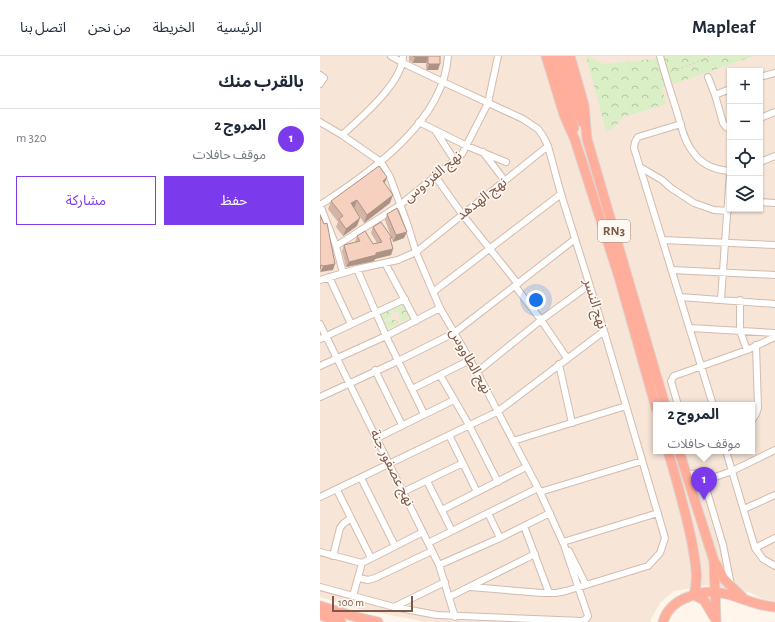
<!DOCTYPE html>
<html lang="ar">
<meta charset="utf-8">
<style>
body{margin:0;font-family:"Alegreya Sans","Noto Sans Arabic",sans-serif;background:#f2f2f3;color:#1f2937;direction:rtl}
.controls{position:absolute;right:12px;top:12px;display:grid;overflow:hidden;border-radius:0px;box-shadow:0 1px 3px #0004}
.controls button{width:36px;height:36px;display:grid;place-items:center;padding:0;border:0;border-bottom:1px solid #e0e1e3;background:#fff;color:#1f2937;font:20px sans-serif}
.scale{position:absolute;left:12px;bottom:10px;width:81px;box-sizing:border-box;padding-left:4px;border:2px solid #7e5849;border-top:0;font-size:11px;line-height:14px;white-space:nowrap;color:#7e5849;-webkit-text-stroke:3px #fff9f3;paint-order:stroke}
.you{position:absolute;left:216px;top:244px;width:14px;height:14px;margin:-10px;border:3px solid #fff;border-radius:50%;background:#1a73e8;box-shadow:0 0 0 6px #1a73e833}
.badge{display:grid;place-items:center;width:26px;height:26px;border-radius:50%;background:#7c3aed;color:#fff;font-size:13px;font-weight:700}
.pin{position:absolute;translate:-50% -33px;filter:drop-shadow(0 1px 2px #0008)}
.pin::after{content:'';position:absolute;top:21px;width:14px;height:12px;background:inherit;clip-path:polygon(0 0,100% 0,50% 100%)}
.popup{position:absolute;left:333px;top:346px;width:102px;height:52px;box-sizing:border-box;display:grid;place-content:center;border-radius:0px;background:#fff;filter:drop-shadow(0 1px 3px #0005);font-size:13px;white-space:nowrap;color:#747a83}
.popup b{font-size:15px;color:#1f2937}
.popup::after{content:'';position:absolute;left:50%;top:100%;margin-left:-8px;border:8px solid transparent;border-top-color:#fff}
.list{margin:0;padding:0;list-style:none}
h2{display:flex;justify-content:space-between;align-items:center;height:52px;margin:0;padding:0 16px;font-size:17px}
h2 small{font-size:13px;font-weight:400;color:#747a83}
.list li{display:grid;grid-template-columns:26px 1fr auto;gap:12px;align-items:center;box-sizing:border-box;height:56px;padding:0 16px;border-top:1px solid #e0e1e3}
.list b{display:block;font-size:15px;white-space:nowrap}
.list p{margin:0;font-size:13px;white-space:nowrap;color:#747a83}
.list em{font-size:13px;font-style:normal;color:#747a83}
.actions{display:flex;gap:8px;padding:12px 16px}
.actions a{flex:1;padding:9px 0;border:1px solid #7c3aed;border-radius:0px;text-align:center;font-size:14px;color:#7c3aed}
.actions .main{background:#7c3aed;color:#fff}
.icon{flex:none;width:22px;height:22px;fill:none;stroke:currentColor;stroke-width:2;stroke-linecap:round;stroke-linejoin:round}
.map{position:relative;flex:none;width:455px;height:566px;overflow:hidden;direction:ltr}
header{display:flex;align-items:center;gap:24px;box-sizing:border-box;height:56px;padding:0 20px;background:#fff;border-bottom:1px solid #e0e1e3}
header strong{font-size:19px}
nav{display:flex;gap:22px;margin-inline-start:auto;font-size:14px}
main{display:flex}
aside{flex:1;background:#fff}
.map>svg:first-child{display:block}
</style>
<header>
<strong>Mapleaf</strong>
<nav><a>الرئيسية</a><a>الخريطة</a><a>من نحن</a><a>اتصل بنا</a></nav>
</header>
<main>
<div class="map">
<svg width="455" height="566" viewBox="0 0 455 566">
<defs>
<pattern id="park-crowns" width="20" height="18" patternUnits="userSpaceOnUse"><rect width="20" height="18" fill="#daefc6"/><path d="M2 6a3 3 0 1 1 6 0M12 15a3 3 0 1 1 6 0" fill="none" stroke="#b6c4a3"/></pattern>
</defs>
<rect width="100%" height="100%" fill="#fff5ea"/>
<!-- residential -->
<path fill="#f7e6d7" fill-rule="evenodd" d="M0,0H455V545L445,544L429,536L388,529L354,535L340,547L331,563V566H106L39,553L0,541ZM410,15H440V153H410ZM336,349H432V395H336Z"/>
<!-- park -->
<path fill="url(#park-crowns)" d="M266,0L284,8L333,3L345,0H434L342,32L346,48L303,61L293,73L286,75Z
M84,246L91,262L80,266L79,263V257L73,255L72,252Z
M71,252L72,256L71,261L61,266L58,257Z
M71,263L77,265L79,268L64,275L62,267Z"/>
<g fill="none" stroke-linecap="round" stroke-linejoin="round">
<!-- minor casing -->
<g stroke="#d3bbad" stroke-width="8">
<path id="minor" d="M71,0L83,7L123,26L203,63L218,73L223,80L228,90L241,138L284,275L345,482L340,497L328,510L246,535L236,537H222L150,531
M340,0C345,19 351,37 357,56C361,69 364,85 373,96C381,108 395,114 410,115
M0,19L4,22L0,28
M388,21L395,39L403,67L406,71L410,73
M440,21L455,17
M395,39L410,33
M440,62L455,56
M0,66L22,79L61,106L70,121L87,167L96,196L113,236L120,252L157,316L220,436L244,489L268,560L267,562L263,565L117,559L74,551L0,531
M99,66L147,90L186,106
M361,68L318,81L315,86L314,92L393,349
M115,74L135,105
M22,79C41,62 83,26 83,0
M163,96L185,125
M440,106L455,100
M320,111L342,124L351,132L374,147L394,154L408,155
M115,120L142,158L198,228
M440,146L455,147
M0,149C50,117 124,65 128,0
M0,149L16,190L23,217
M343,184L455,189
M16,190L80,149L142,98L168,47L178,0
M65,207L96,265
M37,213L66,280L104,358
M352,214L455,219
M9,221L31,268
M0,224L37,213L78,204L96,196L228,90
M195,230L221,264L247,302
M113,236L241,138
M360,241L455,248
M401,243L410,117
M420,244V275L427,294
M0,268L119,509L135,561
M370,272L455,277
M0,283L85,243
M239,308L252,367
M0,310L66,280L120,252
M55,314L82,369
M157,316L221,264L269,229
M120,319L149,369L178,426
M92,333L150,304
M0,341L78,305L134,277L255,183
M358,349L351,325L354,320L427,294L455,281
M432,364L436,358L438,352L436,289
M129,379L157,436
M57,382L134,344
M193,385L306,350
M406,395L435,492L443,503L455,510
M366,419L378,417L383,422L403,489L411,529
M41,422L75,490
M107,425L132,475
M384,425L412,415L455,394
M17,434L51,502
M83,436L143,407
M220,436L322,405
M0,441L177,356L284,275
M424,453L455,439
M122,454L206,411
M168,457L180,482
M204,470L229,537
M243,486L338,457
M108,487L218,432
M435,492L455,482
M249,495L266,529
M0,496L42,507L103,476
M13,500L20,472L23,468L31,462
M119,509L180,482L230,457
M39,522L48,524L55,522L112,495
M33,540L42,507
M129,541L215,498
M74,551L125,526"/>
</g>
<!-- highway casing -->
<g stroke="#ddd4d0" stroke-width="11">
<path id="highway" d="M226,0L244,59L255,84L299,221L336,352
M234,0L254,72
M242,0L262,66
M250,0L264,49L267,83L345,349
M348,395C357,426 366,456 372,487C375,505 379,521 374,539
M359,395L394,505L396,566
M396,508L404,523L423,542
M374,539L384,544L394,561
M0,550L36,561L58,566
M0,559L21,566
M343,566C347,553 355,546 368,541C375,539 381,536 389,536C412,535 432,550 455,551"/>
</g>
<!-- path -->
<path stroke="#deb3a0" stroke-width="1" stroke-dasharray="1 3" stroke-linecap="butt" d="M351,16L382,4L389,0"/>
<!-- minor -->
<use href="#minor" stroke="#fff" stroke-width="6"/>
<!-- highway -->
<use href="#highway" stroke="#ffae9b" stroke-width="9"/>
</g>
<!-- wall -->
<path fill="#d4b4a4" d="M89,0H120L118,14H107L106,13V7H93L89,5Z
M65,128L70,147L44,167L34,152L37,170L23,180L16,171L18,166L8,153L11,145Z
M67,158L84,182L73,186L65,164Z
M53,171L70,185L73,193L71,199L55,203L54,205L26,211L22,195L24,189L35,186L37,180L53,188L57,187L51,177Z"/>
<!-- shaded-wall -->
<path fill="#ad9286" d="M95,1H108L106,7H93Z
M109,8H120L118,14H107Z
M67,121L64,129L63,125Z
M73,139L70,147L44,167L47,159Z
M37,144L34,152L31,147Z
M40,162L37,170L23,180L26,173Z
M87,176L84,182L73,186L76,179Z
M73,193L71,199L55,203L54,205L26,211L29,206L56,197Z
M15,208L13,214L0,216L3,210Z
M2,209L0,215V210Z"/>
<!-- building -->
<path fill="#f7d1bf" stroke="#ad9286" d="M93,0H120V8H109L108,7V1H95Z
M59,110L67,121L63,125L73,139L47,159L37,144L31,147L40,162L26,173L19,163L23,160L11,145Z
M77,152L87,176L76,179L67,158Z
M0,159L4,168L7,167L15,208L3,210L2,209L0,210Z
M61,166L72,182H70L73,193L56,197V199L29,206L24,189L40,185L37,180L45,175L53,188L62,186L53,171Z"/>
<g text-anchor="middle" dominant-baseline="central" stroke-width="3" stroke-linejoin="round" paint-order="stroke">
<!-- shield labels -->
<rect fill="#fff9f3" stroke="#a5887c" stroke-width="1" x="278" y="164" width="32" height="22" rx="3"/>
<g font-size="13" font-weight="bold" fill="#7e5849">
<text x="294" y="175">RN3</text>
</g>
<!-- street labels -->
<g font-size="14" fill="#7e5849" stroke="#fff9f3">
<text transform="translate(113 121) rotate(-40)">نهج الفردوس</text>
<text transform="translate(162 143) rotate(-38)">نهج الهدهد</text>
<text transform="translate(275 248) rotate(73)">نهج النسر</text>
<text transform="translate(150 305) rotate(61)">نهج الطاووس</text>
<text transform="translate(72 412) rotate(64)">نهج عصفور جنة</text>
</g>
</g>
</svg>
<div class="controls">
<button>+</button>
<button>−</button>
<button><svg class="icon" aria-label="locate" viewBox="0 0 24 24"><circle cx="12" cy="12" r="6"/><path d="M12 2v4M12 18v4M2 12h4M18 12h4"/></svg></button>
<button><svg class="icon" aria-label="layers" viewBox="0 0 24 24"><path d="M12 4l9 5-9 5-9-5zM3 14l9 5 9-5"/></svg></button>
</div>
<div class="scale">100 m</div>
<div class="you"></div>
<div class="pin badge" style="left:384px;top:444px">1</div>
<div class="popup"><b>المروج 2</b>موقف حافلات</div>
</div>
<aside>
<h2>بالقرب منك<small></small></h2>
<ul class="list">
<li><span class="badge">1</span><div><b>المروج 2</b><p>موقف حافلات</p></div><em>320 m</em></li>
</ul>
<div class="actions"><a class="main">حفظ</a><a>مشاركة</a></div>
</aside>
</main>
